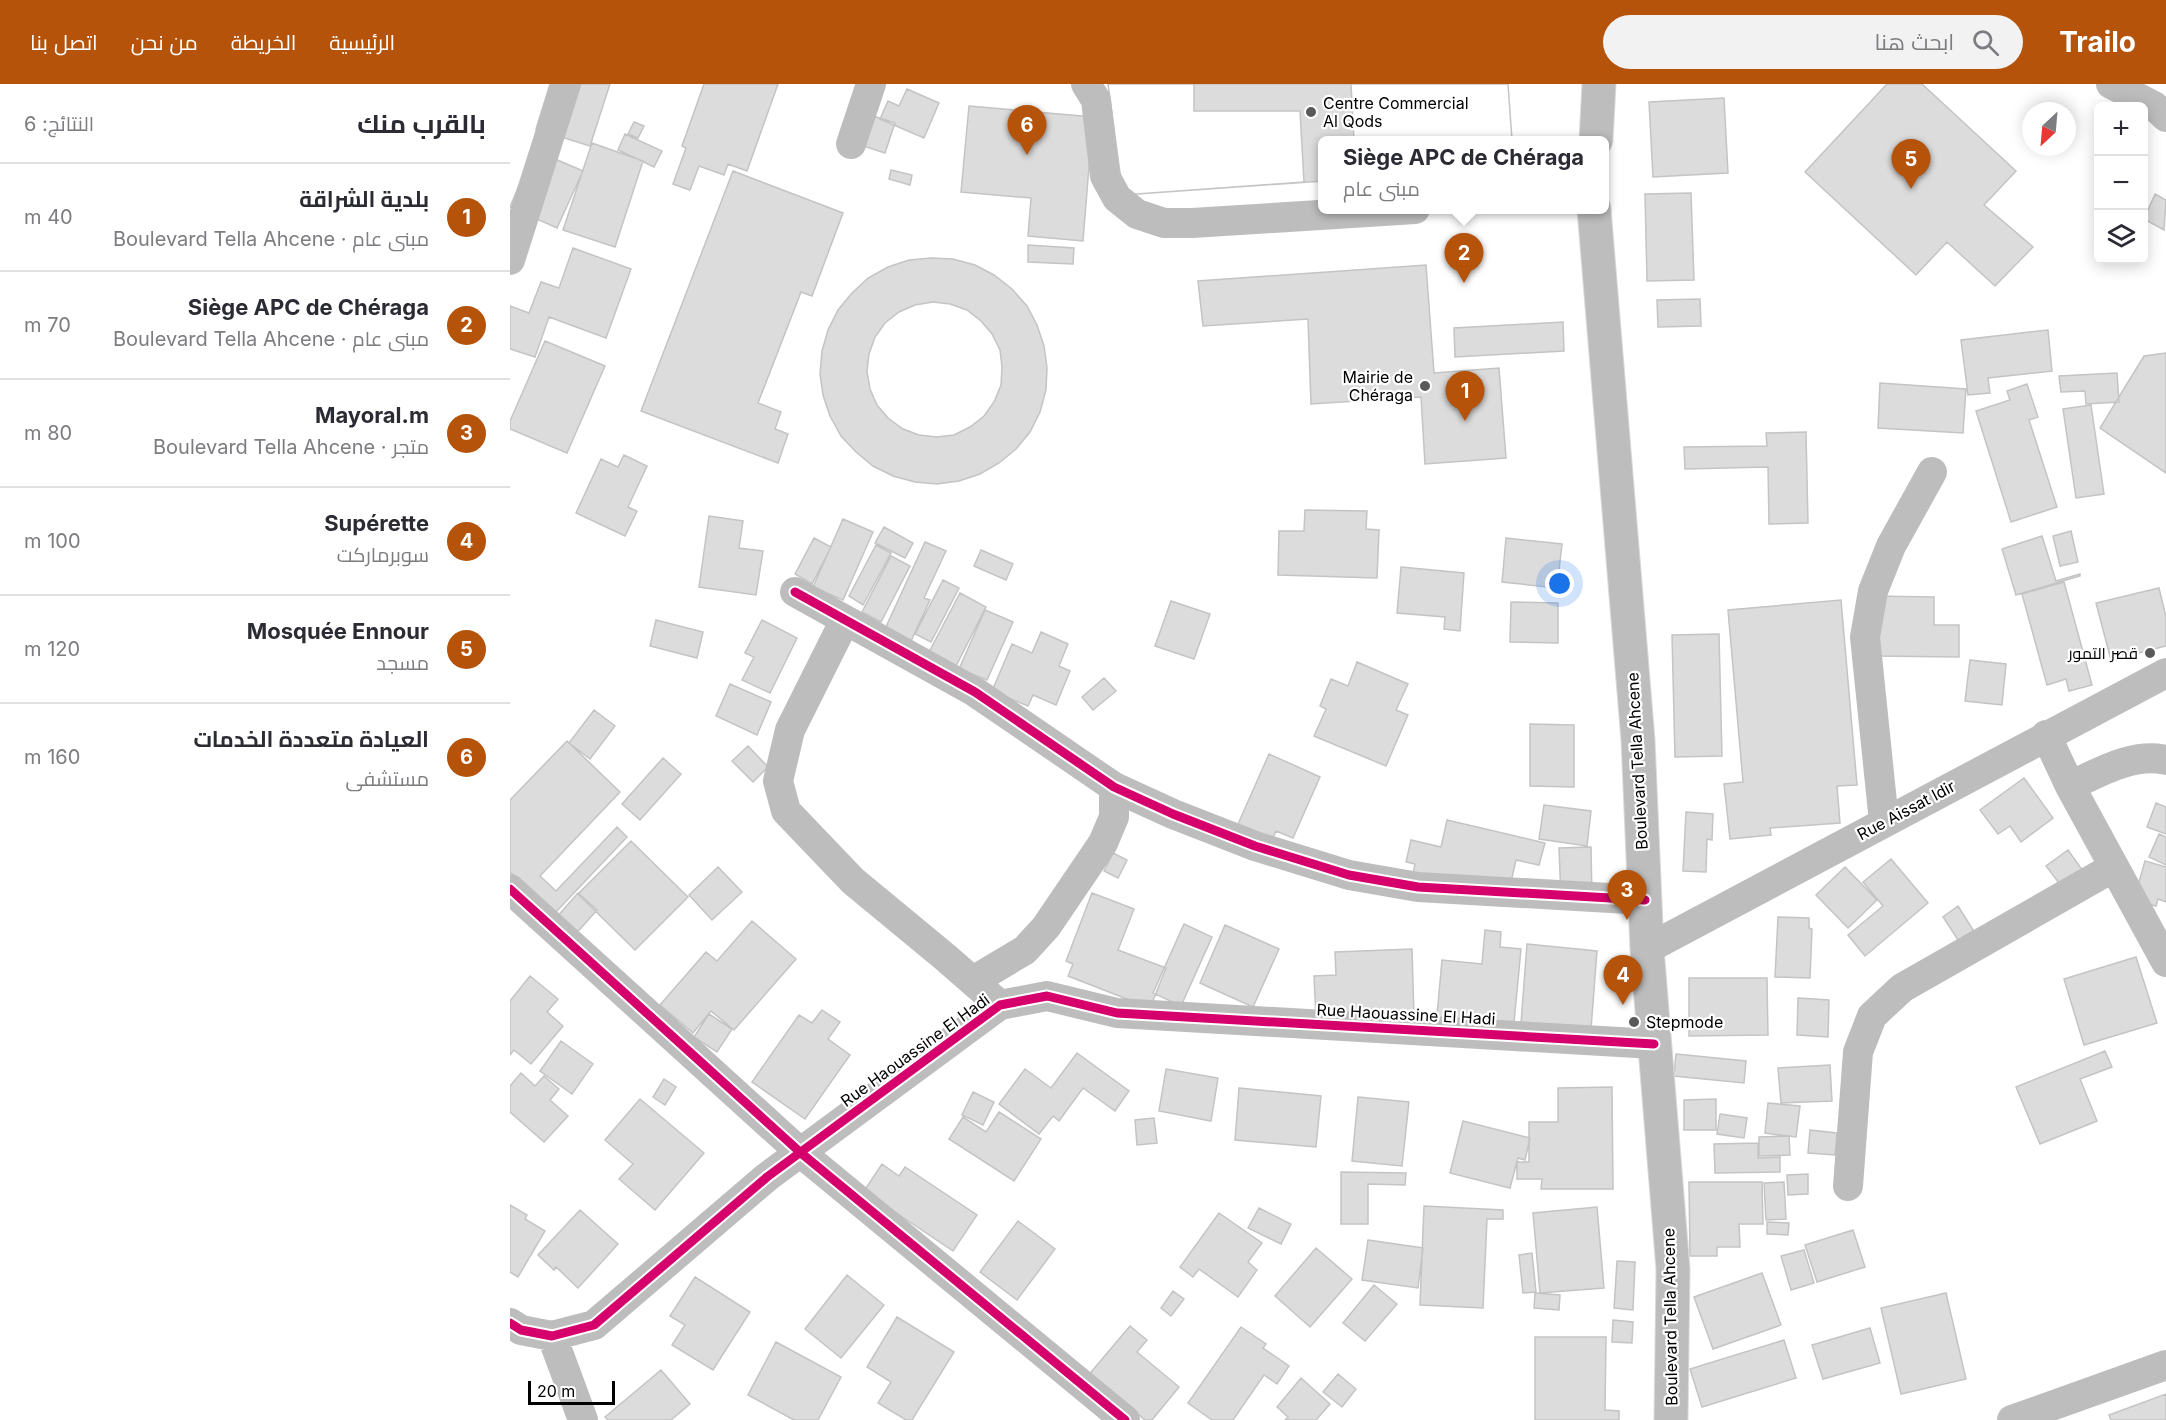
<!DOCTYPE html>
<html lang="ar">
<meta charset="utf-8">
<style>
body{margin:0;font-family:Inter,Cairo,sans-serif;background:#f2f2f3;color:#2b2b33;direction:rtl}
.controls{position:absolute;right:18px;top:18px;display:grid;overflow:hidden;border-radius:9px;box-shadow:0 3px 15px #0003}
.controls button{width:54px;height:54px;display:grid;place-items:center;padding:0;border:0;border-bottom:2px solid #e1e1e2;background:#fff;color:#2b2b33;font:30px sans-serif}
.compass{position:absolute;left:1512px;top:18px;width:54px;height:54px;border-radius:50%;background:#fff;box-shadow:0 3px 15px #0003;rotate:206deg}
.scale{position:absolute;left:18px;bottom:15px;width:87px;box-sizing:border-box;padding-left:6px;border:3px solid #000;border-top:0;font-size:16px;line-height:21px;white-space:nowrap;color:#000;-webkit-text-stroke:4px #fff;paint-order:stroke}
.you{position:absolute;left:1050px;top:500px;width:21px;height:21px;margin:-15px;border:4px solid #fff;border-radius:50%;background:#1a73e8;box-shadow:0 0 0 9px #1a73e833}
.badge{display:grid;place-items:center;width:39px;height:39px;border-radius:50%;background:#b45309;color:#fff;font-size:20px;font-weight:700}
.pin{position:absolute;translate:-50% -50px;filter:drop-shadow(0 2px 3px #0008)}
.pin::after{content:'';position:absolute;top:32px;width:21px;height:18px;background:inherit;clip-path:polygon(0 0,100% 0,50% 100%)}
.popup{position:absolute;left:808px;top:52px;width:291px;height:78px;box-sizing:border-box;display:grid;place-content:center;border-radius:9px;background:#fff;filter:drop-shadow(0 2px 4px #0005);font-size:20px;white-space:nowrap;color:#7c7c81}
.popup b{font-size:22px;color:#2b2b33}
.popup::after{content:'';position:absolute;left:50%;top:100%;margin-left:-12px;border:12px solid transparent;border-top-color:#fff}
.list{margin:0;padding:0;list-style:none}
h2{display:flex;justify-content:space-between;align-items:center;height:78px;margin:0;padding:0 24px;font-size:26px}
h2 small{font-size:20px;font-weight:400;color:#7c7c81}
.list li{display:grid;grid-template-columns:39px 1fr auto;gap:18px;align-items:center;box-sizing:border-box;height:108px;padding:0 24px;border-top:2px solid #e1e1e2}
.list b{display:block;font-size:22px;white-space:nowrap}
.list p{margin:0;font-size:20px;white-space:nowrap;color:#7c7c81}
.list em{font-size:20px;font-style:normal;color:#7c7c81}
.icon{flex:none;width:33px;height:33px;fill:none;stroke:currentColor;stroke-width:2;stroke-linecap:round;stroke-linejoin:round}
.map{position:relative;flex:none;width:1656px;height:1336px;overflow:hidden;direction:ltr}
header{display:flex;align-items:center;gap:36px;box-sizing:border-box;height:84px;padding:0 30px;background:#b45309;color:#fff}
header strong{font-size:28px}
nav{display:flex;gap:33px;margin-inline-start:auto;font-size:21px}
.search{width:420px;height:54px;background:#f2f2f3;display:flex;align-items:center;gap:15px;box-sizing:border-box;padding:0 21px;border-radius:33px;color:#7c7c81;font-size:22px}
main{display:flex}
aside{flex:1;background:#fff}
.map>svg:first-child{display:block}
</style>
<header>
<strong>Trailo</strong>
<div class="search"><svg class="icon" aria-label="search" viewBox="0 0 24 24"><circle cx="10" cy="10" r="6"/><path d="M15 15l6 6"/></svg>ابحث هنا</div>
<nav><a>الرئيسية</a><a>الخريطة</a><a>من نحن</a><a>اتصل بنا</a></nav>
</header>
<main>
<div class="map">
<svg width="1656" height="1336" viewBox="0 0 1656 1336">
<rect width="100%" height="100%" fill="#fff"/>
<!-- building -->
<path fill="#dcdcdc" stroke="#c4c4c4" stroke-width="1.5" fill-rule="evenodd" d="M40,0H100L80,62L26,45Z
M194,0H268L237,87L218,80L214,91L189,82L180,106L163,100L176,64L172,62Z
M598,0H998L1002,56H813V97L613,111Z
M598,0H684V27H790L794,98L613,111Z
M841,0H998L1002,56H844Z
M1377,0H1412L1506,87L1474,121L1523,163L1485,202L1437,158L1406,191L1295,88Z
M397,5L429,19L414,54L370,35L378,17L389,22Z
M1214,14L1218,89L1143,93L1139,18Z
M459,22L583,33L573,157L518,152L521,114L451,108Z
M351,28L385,39L375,69L341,58Z
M124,38L134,42L128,54L118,50Z
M115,50L152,67L144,83L108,66Z
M82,59L133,77L105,163L53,146Z
M24,66L73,87L47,144L0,123Z
M381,86L402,91L400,101L379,95Z
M223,87L333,129L302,212L291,208L248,319L271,328L265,345L278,350L268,379L131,327Z
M1181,109L1184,196L1137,197L1135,110Z
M1645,110L1656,116L1654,146L1634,135Z
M518,161L564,164L563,180L518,178Z
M63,164L121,185L96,254L39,233L25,273L0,265V222L19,229L31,198L49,204Z
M421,174L443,175L465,181L484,191L502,205L517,222L527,241L534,262L537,284L536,306L530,328L520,348L506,365L489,379L470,390L449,397L427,400L405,398L383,392L363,382L346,368L331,352L320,332L313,311L310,290L312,267L318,246L328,226L342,209L358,194L378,183L399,176ZM423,218L440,220L457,226L471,237L482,250L490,266L492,283L491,301L484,318L474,332L460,343L444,351L427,353L409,351L393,345L378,334L367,321L360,305L357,287L359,270L365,253L375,239L389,228L405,221Z
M916,181L924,289L989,284L996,374L915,380L911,313L801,320L798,235L693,242L688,197Z
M1190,215L1191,242L1148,243L1147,216Z
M1053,238L1054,267L945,273L944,244Z
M1538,246L1542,287L1478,294L1480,309L1458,311L1451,256Z
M35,257L95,282L57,369L0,345V337Z
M1656,269V389L1590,344L1634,272Z
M1607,289L1609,318L1576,320L1575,307L1551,308L1549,292Z
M1370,299L1456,305L1453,349L1368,344Z
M1517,300L1528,333L1519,336L1547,423L1501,438L1466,327L1500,316L1497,307Z
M1581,321L1594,410L1566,414L1553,325Z
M1296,348L1298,439L1259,440L1258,383L1175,385L1174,363L1257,362L1256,349Z
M114,371L137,382L118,423L127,427L115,452L66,429L91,375L108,383Z
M795,426L857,427L856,445L869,446L867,494L768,491L769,447H794Z
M199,432L233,437L229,464L253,467L246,511L189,503Z
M333,435L363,448L333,516L303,503Z
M374,443L403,459L395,474L365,459Z
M1561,447L1568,478L1550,482L1543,452Z
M1532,452L1546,497L1570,490V492L1506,511L1492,465Z
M304,454L321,463L302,500L285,490Z
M996,454L1052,460L1047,504L992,498Z
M415,458L436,467L414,514L420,516L401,557L375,545Z
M366,461L381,469L353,521L339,512Z
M471,466L503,480L496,496L464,482Z
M381,472L400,482L371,538L352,528Z
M891,483L954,489L950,547L934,545L935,533L887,529Z
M433,496L449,504L421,558L405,550Z
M1554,498L1582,601L1559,607L1556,595L1537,601L1512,510Z
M1649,504L1656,533V562L1601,576L1586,519Z
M450,509L476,523L445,584L418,570Z
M1364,512L1424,513V541H1449V573L1364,572Z
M1331,516L1347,701L1327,702L1330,739L1260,744L1261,751L1220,755L1214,700L1233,698L1218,526Z
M661,517L700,530L684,575L645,562Z
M1001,518L1048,519V559L1000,558Z
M475,526L503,538L477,596L449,585Z
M146,536L193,548L187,574L140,562Z
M252,536L287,554L260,609L232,596L244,573L235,569Z
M531,548L558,560L549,582L560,587L546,621L523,611L518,622L482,607L502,560L522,569Z
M1209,550L1212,672L1165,673L1162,551Z
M1460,576L1496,580L1492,621L1455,617Z
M847,578L898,600L886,626L898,631L876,682L804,652L816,625L810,622L821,595L838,602Z
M594,594L606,607L583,626L572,613Z
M220,600L261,618L247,651L206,632Z
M84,626L105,642L80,675L59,659Z
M1020,640L1064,641V703L1020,702Z
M57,657L110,708L30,792L46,807L107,743L117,753L44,830L0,788V716Z
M238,662L258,683L243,698L222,677Z
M759,670L810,693L783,754L766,747L758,764L724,749Z
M153,674L171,690L130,736L112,720Z
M1514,694L1543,734L1511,758L1500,742L1488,750L1470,726Z
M1646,719L1656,723V750L1637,743Z
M1034,721L1081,727L1077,762L1029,755Z
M1176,728L1203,730L1202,756L1197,755L1196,788L1173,787Z
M937,736L1035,759L1029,781L1006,776L997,816L902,794L905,780L896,778L901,756L931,763Z
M1649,750L1656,753V781L1639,773Z
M121,757L178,813L125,866L68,810Z
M1081,763L1082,813L1051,814L1049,764Z
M1558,766L1573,787L1552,803L1536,782Z
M603,769L617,776L608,794L594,787Z
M1381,775L1418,819L1355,872L1338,851L1373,822L1353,798Z
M1635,777L1656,783V818L1648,815L1646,822L1624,816Z
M208,783L232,808L202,836L179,811Z
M1335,783L1367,816L1338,844L1306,811Z
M68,809L87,826L64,852L45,835Z
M582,809L624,825L608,866L656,884L640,924L558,892L563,880L556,877Z
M1448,822L1465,849L1450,859L1433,833Z
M1268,833L1299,834V844L1302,845L1300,894L1265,893Z
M242,837L286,875L224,946L201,927L183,949L150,921L196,868L207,877Z
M674,840L702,853L671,922L643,909Z
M715,841L769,865L743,923L690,899Z
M975,846L991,848L990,863L1011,865L1003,949L926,942L932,876L972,880Z
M1017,860L1087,867L1081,945L1011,939Z
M902,865L904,933L806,934L804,892L826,891L825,868Z
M1626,873L1647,939L1574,961L1554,895Z
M20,892L48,915L37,928L53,942L21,980L4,966L0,971V917Z
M1179,894H1257L1258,951L1179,952Z
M1288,914L1319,916L1318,953L1287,951Z
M312,926L330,938L318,955L340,971L295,1035L242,998L289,931L302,939Z
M199,930L222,945L207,968L184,953Z
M51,957L83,980L62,1010L30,987Z
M1595,967L1602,983L1570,995L1587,1037L1530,1060L1506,1003Z
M567,969L619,1007L605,1027L573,1004L549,1037L543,1032L529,1050L489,1020L515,985L541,1004Z
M1166,970L1236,977L1234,999L1164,992Z
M1320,981L1322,1017L1271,1019L1268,984Z
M656,985L708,994L701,1037L649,1027Z
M11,989L25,1002L34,992L49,1005L40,1016L58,1032L34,1058L0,1028V1002Z
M154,995L166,1003L155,1021L143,1013Z
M1102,1003L1103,1105H1031L1032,1095H1007V1078H1019V1038H1048V1004Z
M729,1004L811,1012L806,1063L725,1056Z
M463,1008L484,1018L473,1041L452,1031Z
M848,1013L899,1018L892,1082L842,1077Z
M130,1015L194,1069L145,1126L109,1095L123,1080L95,1056Z
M1206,1015V1046H1174V1016Z
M1258,1019L1290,1022L1286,1053L1255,1049Z
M489,1028L531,1055L504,1097L439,1055L453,1033L476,1048Z
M1210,1030L1237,1034L1234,1054L1207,1050Z
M644,1034L647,1059L627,1061L625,1036Z
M953,1037L1020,1054L1015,1076L1008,1074L1000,1104L940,1089Z
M1300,1046L1327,1049L1325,1071L1298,1069Z
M1279,1052L1280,1071L1249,1072V1053Z
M1248,1059V1074L1270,1073V1088L1205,1089L1204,1060Z
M372,1080L389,1092L395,1083L467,1131L443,1167L354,1107Z
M831,1088L896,1089L895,1101L858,1100V1140H831Z
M1298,1090V1110L1278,1111L1277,1091Z
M1179,1098H1252L1253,1140H1229L1230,1163H1207V1172H1180Z
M1274,1098L1276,1135L1256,1136L1254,1099Z
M0,1121L17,1131L15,1135L35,1147L8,1193L0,1188Z
M914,1122L993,1126V1135H977L973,1224L910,1221Z
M1087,1123L1094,1204L1030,1209L1023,1129Z
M749,1124L781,1140L771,1160L738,1144Z
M70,1126L108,1160L68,1204L46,1183L44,1186L28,1171Z
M709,1129L752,1159L738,1178L747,1186L728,1213L689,1185L683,1193L670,1183Z
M508,1137L545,1165L507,1216L470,1188Z
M1257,1138L1279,1139L1278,1151L1257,1150Z
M1343,1146L1355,1183L1307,1198L1295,1161Z
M858,1156L913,1164L908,1204L852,1196Z
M806,1164L842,1195L800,1243L765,1212Z
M1294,1166L1304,1199L1281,1206L1271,1172Z
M1022,1169L1026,1208L1013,1209L1009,1171Z
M1107,1177L1125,1178L1123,1226L1104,1224Z
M1252,1189L1271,1241L1203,1265L1184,1213Z
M337,1191L374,1221L331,1274L295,1245Z
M185,1193L240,1228L203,1286L162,1261L175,1241L160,1232Z
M864,1201L887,1220L855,1257L833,1239Z
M663,1207L674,1215L661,1232L651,1224Z
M1025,1209L1050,1211L1049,1226L1024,1224Z
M1436,1209L1456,1295L1391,1310L1371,1224Z
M387,1233L444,1268L402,1336H396L368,1319L381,1298L357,1283Z
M1103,1236L1123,1238L1122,1259L1102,1258Z
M620,1242L637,1256L627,1268L669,1303L642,1336H635L617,1321L571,1300Z
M731,1243L756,1260L753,1264L779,1282L767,1300L754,1291L723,1336H702L678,1319Z
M1360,1244L1370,1279L1313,1295L1302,1261Z
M1025,1253H1096L1095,1326L1109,1327V1336H1025Z
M1274,1256L1286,1294L1192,1323L1180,1285Z
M266,1258L331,1293L308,1336H284L238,1311Z
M151,1286L180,1320L161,1336H98L95,1333Z
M828,1290L846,1305L832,1323L813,1308Z
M791,1294L820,1320L806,1336H775L778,1333L767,1323Z
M1656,1310V1336H1601L1599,1331Z"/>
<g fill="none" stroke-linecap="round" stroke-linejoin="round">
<!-- primary casing -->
<g stroke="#dbdbdb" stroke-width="35">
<path id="primary" d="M1086,56L1089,0
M1084,125L1128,656L1137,865L1163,1185L1161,1336"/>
</g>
<!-- minor -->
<path stroke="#bdbdbd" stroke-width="30" d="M576,0L586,16L595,92L607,114L627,130L654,139H682L905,125
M1601,0L1644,22L1656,33
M341,60L361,0
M0,176L56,0
M285,508L465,608L604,703L663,730L745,762L839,791L908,803L1135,816
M335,536L280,646L268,697L276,727L343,797L435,873L490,921
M1536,651L1560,702L1656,878
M1560,702C1588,689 1623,668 1656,676
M1374,738L1355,553L1363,507L1381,462L1422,388
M0,805L291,1069L615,1336
M1137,865L1656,589
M463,897L515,866L536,843L593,759L604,733V703
M1338,1102L1348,968L1362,932L1392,904L1604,783
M0,1239L11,1246L42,1252L84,1241L257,1093L490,921L537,912L607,929L1144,960
M42,1252L73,1336
M1502,1336L1656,1281"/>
<!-- primary -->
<use href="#primary" stroke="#bdbdbd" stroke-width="33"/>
<!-- cycleway casing -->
<g stroke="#fff" stroke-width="13">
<path id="cycleway" d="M285,508L465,608L604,703L663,730L745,762L839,791L908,803L1135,816
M0,805L291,1069L615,1336
M0,1239L11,1246L42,1252L84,1241L257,1093L490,921L537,912L607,929L1144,960"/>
</g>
<!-- cycleway -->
<use href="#cycleway" stroke="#d6006c" stroke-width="9"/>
</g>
<!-- markers -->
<g fill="#595959" stroke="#fff" stroke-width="2">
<circle cx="801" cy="28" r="6"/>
<circle cx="915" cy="302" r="6"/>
<circle cx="1640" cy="569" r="6"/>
<circle cx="1124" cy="938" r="6"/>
</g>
<g text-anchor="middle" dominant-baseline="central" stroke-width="4.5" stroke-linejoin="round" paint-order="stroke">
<!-- poi labels -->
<g font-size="16" fill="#000" stroke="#fff" text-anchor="start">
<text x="813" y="19">Centre Commercial<tspan x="813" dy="18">Al Qods</tspan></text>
<text x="903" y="293" text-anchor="end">Mairie de<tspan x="903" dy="18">Chéraga</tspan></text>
<text x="1628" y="569" text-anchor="end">قصر التمور</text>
<text x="1136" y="938">Stepmode</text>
</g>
<!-- street labels -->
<g font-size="16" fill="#000" stroke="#fff">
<text transform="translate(1127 677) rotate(-93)">Boulevard Tella Ahcene</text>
<text transform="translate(1396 726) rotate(-28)">Rue Aissat Idir</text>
<text transform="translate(896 930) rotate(3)">Rue Haouassine El Hadi</text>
<text transform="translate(405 966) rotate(-36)">Rue Haouassine El Hadi</text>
<text transform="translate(1160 1233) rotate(-91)">Boulevard Tella Ahcene</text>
</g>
</g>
</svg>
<div class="controls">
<button>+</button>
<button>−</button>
<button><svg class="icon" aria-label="layers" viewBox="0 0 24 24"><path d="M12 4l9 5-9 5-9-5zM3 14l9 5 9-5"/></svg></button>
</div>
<svg class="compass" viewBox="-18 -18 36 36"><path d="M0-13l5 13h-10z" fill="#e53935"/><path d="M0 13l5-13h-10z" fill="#7c7c81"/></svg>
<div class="scale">20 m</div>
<div class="you"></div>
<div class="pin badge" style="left:955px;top:337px">1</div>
<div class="pin badge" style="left:954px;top:199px">2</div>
<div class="popup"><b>Siège APC de Chéraga</b>مبنى عام</div>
<div class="pin badge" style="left:1117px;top:836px">3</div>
<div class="pin badge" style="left:1113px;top:921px">4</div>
<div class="pin badge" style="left:1401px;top:105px">5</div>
<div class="pin badge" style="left:517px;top:71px">6</div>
</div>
<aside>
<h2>بالقرب منك<small>النتائج: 6</small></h2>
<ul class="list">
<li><span class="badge">1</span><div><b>بلدية الشراقة</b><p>مبنى عام · Boulevard Tella Ahcene</p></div><em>40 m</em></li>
<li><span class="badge">2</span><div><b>Siège APC de Chéraga</b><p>مبنى عام · Boulevard Tella Ahcene</p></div><em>70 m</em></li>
<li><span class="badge">3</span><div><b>Mayoral.m</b><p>متجر · Boulevard Tella Ahcene</p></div><em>80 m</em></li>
<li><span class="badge">4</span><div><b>Supérette</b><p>سوبرماركت</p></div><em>100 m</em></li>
<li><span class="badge">5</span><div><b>Mosquée Ennour</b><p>مسجد</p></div><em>120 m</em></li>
<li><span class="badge">6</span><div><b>العيادة متعددة الخدمات</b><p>مستشفى</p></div><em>160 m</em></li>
</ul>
</aside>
</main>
